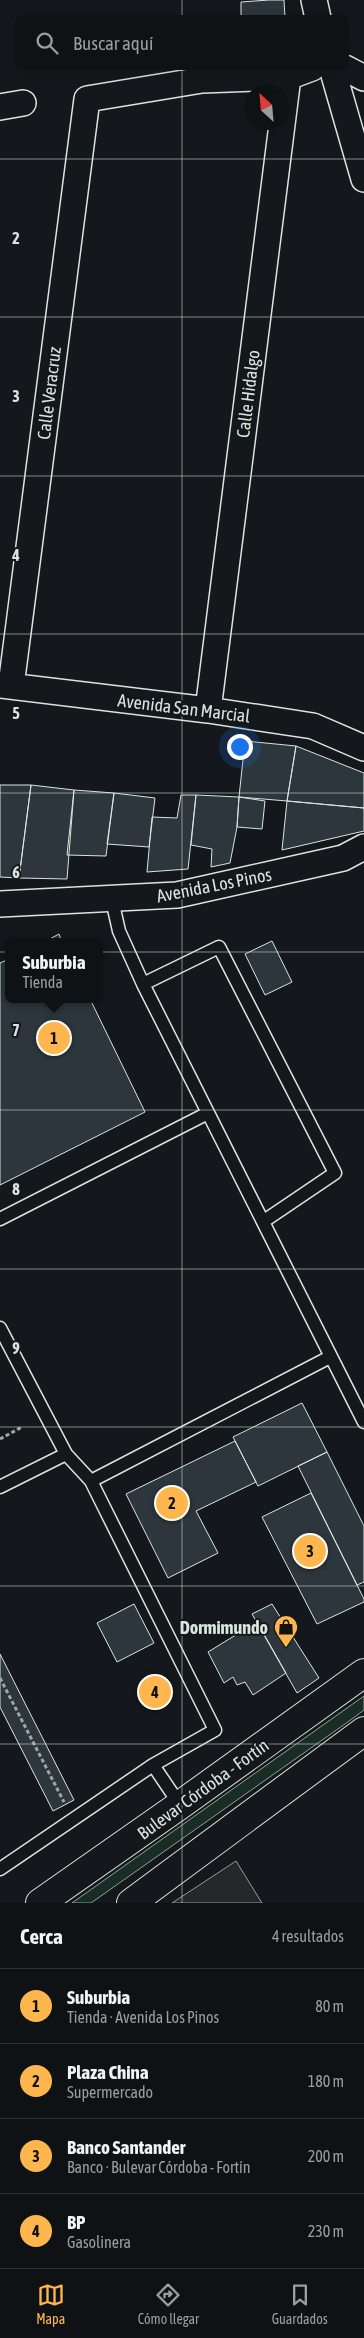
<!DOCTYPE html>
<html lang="es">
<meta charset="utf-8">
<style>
body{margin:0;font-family:"Asap Condensed",sans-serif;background:#1d2022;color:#f1f3f6}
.compass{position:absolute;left:244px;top:85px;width:45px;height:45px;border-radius:50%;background:#0f1215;box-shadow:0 5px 20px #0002;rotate:334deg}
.you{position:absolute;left:239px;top:746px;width:18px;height:18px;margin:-12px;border:4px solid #fff;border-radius:50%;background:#1a73e8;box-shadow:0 0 0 8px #1a73e833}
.badge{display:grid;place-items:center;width:32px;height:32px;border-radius:50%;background:#ffb74d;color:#111;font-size:16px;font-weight:700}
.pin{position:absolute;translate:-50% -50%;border:2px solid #fff;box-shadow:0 1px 5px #0006}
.popup{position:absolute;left:5px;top:938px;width:98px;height:65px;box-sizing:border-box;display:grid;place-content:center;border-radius:8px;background:#0f1215;filter:drop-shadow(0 1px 4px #0005);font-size:16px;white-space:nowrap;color:#9b9ea0}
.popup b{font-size:19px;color:#f1f3f6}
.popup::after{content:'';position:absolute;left:50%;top:100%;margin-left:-10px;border:10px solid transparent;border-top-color:#0f1215}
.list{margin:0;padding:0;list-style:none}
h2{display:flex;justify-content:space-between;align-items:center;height:65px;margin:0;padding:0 20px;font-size:21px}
h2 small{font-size:16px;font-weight:400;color:#9b9ea0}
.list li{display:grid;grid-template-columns:32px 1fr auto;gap:15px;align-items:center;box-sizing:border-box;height:75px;padding:0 20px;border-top:1px solid #2f3234}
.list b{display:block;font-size:19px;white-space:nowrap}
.list p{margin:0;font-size:16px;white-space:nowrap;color:#9b9ea0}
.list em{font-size:16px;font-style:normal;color:#9b9ea0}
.icon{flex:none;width:28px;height:28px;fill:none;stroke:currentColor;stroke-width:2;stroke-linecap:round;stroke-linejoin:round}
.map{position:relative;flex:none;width:364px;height:1903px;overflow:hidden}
.search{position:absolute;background:#0f1215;box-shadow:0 5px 20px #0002;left:15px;right:15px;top:15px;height:55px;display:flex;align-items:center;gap:12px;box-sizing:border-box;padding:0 18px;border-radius:8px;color:#9b9ea0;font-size:19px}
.sheet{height:365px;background:#0f1215}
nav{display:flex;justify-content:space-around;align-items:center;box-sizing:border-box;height:70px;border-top:1px solid #2f3234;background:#0f1215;font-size:14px;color:#9b9ea0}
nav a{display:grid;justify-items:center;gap:2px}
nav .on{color:#ffb74d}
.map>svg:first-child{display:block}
</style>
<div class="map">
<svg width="364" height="1903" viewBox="0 0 364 1903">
<rect width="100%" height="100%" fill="#14181c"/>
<!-- green -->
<path fill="#1a2d24" stroke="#939e99" d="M364,1696V1710L352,1719L91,1903H72Z"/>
<!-- parking -->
<path fill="#24282b" stroke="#939e99" d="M236,1861L262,1903H172Z"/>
<!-- building -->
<path fill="#2c363c" stroke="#d8e6dc" d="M269,0H284L285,18H241V2Z
M245,741L296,746L287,801L239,797Z
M296,746L364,773V808L287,801Z
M0,785H31L19,878L0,877Z
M31,785L74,790L67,879L19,878Z
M74,790L114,793L106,856L67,855Z
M114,793L155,798L149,847L107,844Z
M181,795H196L188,869L147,872L152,817L177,818Z
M196,795L239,797L237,827L230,863L211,867L212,849L191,845Z
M239,797L265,801L262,829L237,827Z
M287,801L364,808V831L282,850Z
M59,934L62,942H44Z
M272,941L292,982L265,995L245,954Z
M9,959V999H90L145,1112L0,1185V963Z
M302,1403L327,1452L258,1486L233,1437Z
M235,1441L256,1482L196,1511L218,1553L168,1578L126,1494Z
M327,1452L364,1526V1582L357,1585L298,1466Z
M311,1493L364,1599V1602L317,1624L262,1517Z
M134,1604L154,1643L117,1662L97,1623Z
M272,1604L319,1678L297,1693L252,1614Z
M257,1622L286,1673L253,1695L245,1682L237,1685L233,1677L224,1683L208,1652Z
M0,1654L74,1800L53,1811L0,1707Z"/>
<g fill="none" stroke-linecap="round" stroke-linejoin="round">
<!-- service casing -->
<g stroke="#d8e6dc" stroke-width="15">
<path id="service" d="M112,900L119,931L143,984L364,1422
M143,984L219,947L335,1173L264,1221
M0,1219L208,1113
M0,1328L66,1454L91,1481L215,1730L153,1765L0,1869
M91,1481L330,1357
M0,1487L66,1454
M153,1765L180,1805"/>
</g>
<!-- minor casing -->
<g stroke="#d8e6dc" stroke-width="28">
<path id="minor" d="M314,0L318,18
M332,68L364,179
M345,68L364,78
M0,107L23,103
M0,685L208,710L313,726L364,748
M11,686L87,99L202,80L288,77L312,68
M208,710L288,77
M0,904L177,895L343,858L364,847"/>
</g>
<!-- primary casing -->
<g stroke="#d8e6dc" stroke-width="30">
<path id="primary" d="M40,1903L180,1805L364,1673
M131,1903L364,1731"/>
</g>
<!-- path -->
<path stroke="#9da8a2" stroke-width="3" stroke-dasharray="4 2.5" stroke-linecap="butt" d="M0,1439L22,1427
M0,1678L64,1802"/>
<!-- service -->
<use href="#service" stroke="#14181c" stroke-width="12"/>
<!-- minor -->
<use href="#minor" stroke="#14181c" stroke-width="25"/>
<!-- primary -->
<use href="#primary" stroke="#14181c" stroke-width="28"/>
</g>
<!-- grid -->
<path fill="none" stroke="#d8e6dc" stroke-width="1" stroke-opacity="0.55" d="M182,0V18M182,68V1903M0,159H364M0,317H364M0,476H364M0,634H364M0,793H364M0,952H364M0,1110H364M0,1269H364M0,1427H364M0,1586H364M0,1744H364"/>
<!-- icons -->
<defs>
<g id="shop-pin" transform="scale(1.25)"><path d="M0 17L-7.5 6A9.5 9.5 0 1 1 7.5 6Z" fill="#ffb74d" stroke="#14181c"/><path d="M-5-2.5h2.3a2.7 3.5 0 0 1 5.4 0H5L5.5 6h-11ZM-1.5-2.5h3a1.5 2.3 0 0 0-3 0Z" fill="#111"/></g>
</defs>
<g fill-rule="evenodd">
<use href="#shop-pin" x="286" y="1627"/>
</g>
<g text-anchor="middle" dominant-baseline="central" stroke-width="4" stroke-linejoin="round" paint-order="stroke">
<!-- street labels -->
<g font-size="18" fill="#d8e6dc" stroke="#14181c">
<text transform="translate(49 393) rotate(-83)">Calle Veracruz</text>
<text transform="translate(248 394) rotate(-83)">Calle Hidalgo</text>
<text transform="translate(184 708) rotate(7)">Avenida San Marcial</text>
<text transform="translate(214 885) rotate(-11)">Avenida Los Pinos</text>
<text transform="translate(203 1789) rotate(-36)">Bulevar Córdoba - Fortín</text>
</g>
<!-- poi labels -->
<g font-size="18" font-weight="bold" fill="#d8e6dc" stroke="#14181c" text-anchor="end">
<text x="268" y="1627">Dormimundo</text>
</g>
</g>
<g font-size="16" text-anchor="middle" font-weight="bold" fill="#d8e6dc" stroke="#14181c" stroke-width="4" stroke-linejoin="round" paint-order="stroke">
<text x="16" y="244">2</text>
<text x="16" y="402">3</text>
<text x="16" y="561">4</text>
<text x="16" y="719">5</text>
<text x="16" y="878">6</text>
<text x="16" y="1036">7</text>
<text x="16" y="1195">8</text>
<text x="16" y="1354">9</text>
</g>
</svg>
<svg class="compass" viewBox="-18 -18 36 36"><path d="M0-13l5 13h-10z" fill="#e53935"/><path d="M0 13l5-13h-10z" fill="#9b9ea0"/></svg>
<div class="you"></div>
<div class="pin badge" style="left:54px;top:1038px">1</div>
<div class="popup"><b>Suburbia</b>Tienda</div>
<div class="pin badge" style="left:172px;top:1503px">2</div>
<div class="pin badge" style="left:310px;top:1551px">3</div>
<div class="pin badge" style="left:155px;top:1692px">4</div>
<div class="search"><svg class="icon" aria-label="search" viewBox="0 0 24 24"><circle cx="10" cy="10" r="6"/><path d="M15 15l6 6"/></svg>Buscar aquí</div>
</div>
<section class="sheet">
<h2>Cerca<small>4 resultados</small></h2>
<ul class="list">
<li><span class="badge">1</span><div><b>Suburbia</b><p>Tienda · Avenida Los Pinos</p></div><em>80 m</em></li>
<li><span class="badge">2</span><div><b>Plaza China</b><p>Supermercado</p></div><em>180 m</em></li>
<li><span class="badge">3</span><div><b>Banco Santander</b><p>Banco · Bulevar Córdoba - Fortín</p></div><em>200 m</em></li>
<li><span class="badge">4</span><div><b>BP</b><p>Gasolinera</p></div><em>230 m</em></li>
</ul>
</section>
<nav>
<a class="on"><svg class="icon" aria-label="map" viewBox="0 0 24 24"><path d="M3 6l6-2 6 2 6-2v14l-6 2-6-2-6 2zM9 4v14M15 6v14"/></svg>Mapa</a>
<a><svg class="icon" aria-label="directions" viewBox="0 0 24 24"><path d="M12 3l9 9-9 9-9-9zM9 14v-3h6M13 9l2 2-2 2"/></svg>Cómo llegar</a>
<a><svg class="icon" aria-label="saved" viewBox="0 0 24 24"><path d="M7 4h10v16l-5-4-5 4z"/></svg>Guardados</a>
</nav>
